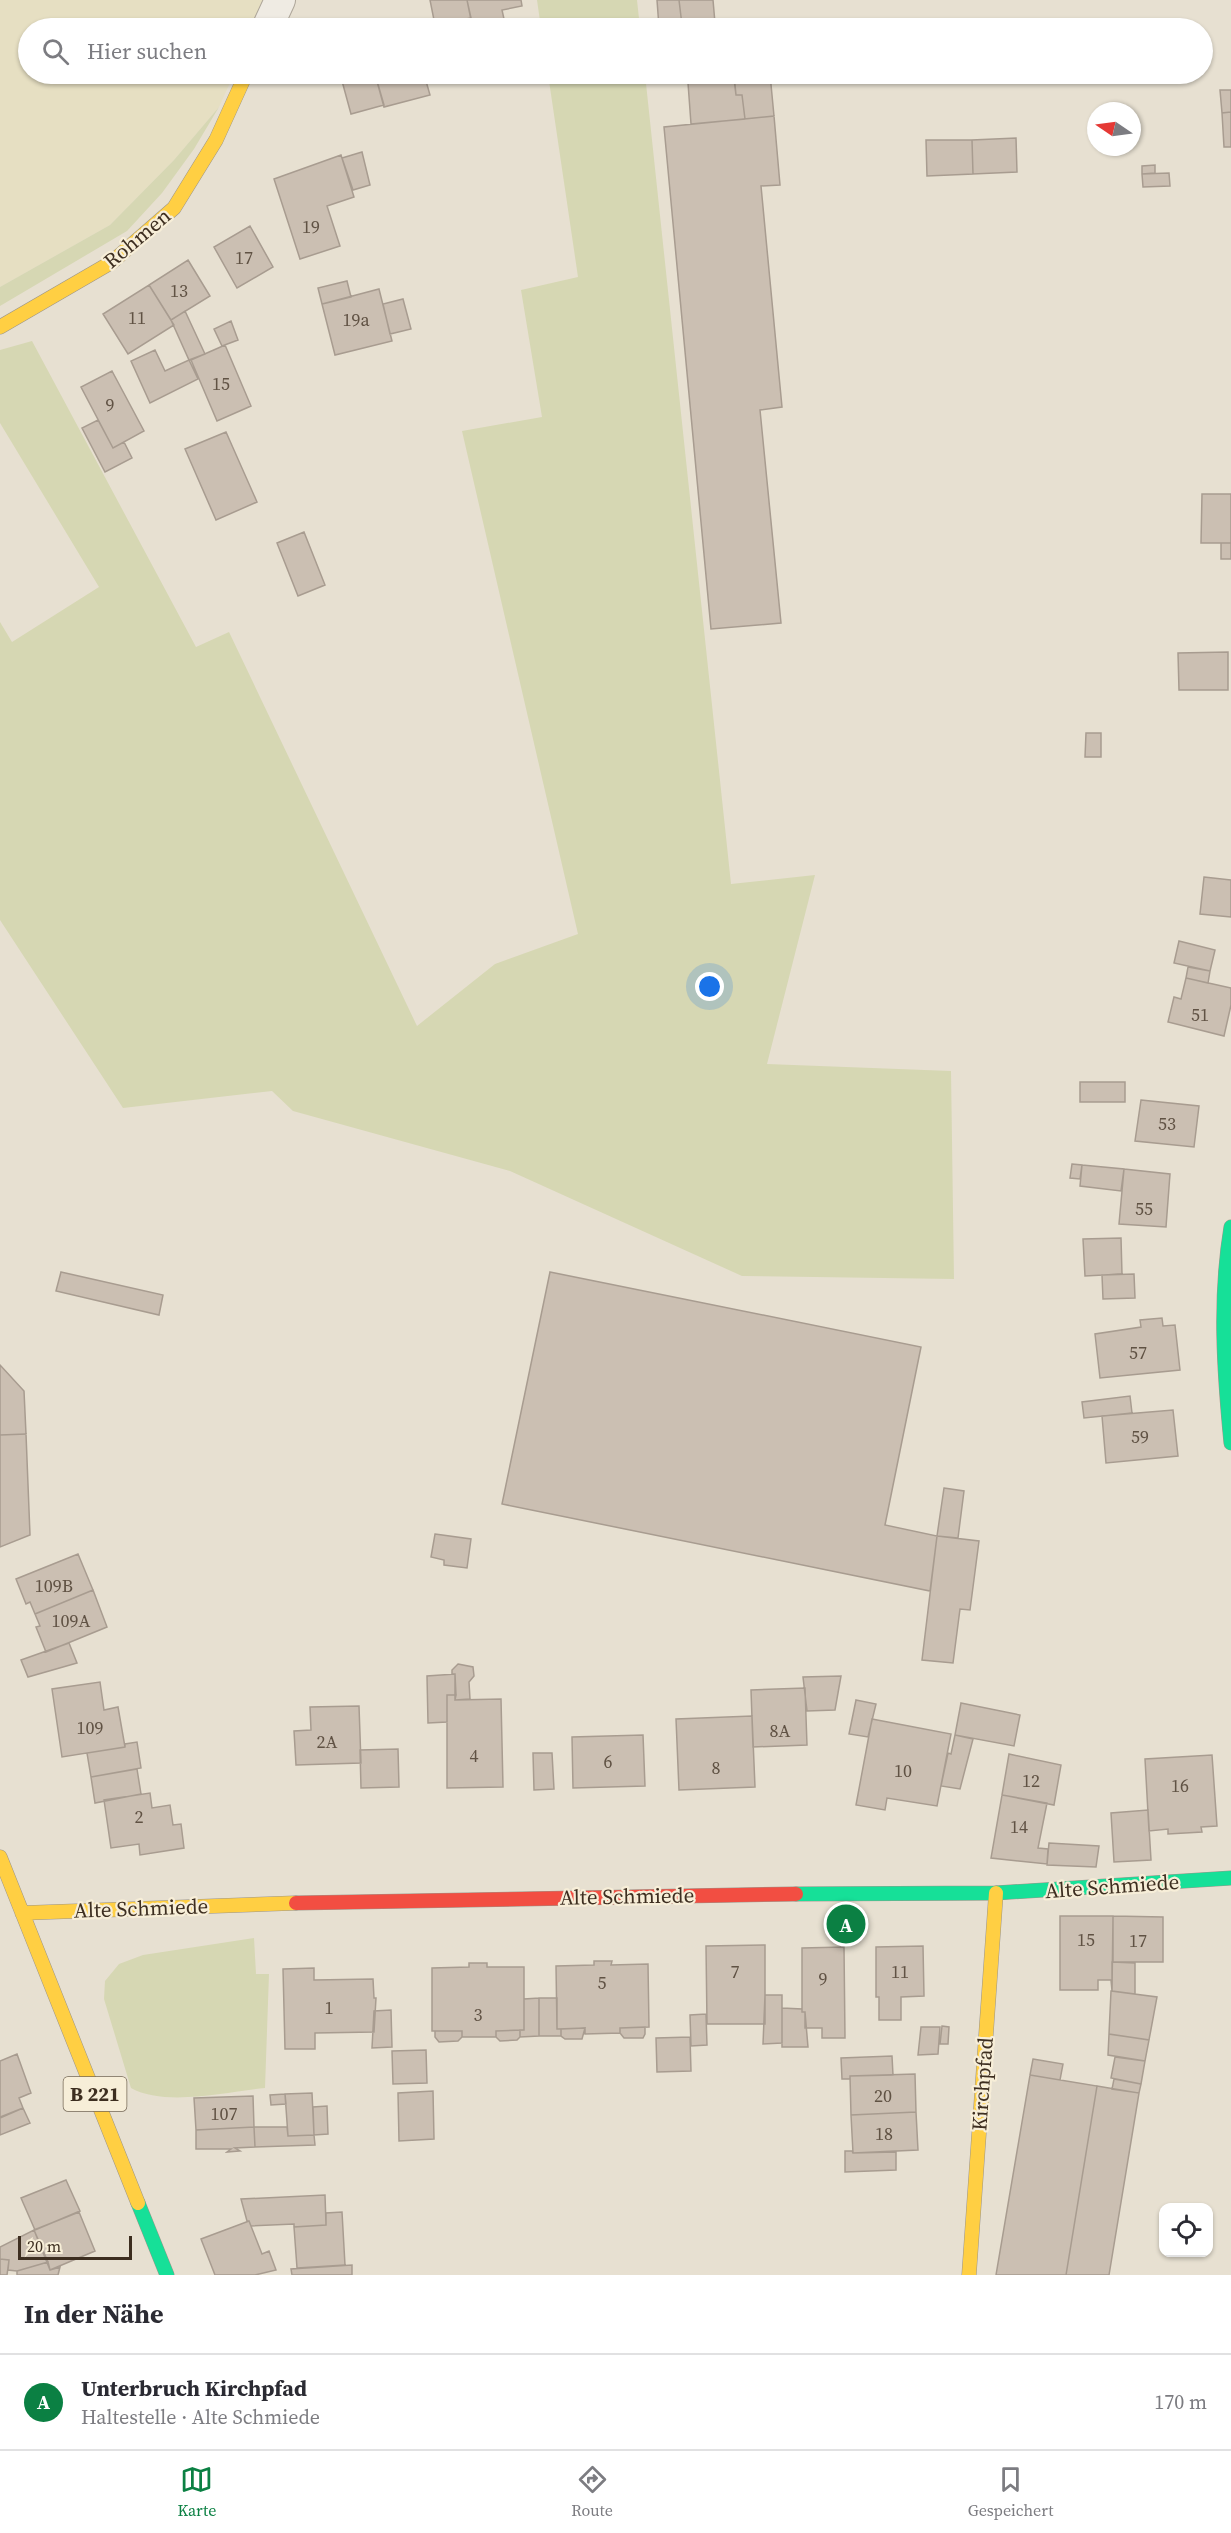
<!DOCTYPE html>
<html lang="de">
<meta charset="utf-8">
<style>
body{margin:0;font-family:"Source Serif 4",serif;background:#f2f2f3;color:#2b2b33}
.controls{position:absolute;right:18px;bottom:18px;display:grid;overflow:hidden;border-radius:12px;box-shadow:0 2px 4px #0004}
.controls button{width:54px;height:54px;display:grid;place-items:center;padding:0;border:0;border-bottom:2px solid #e1e1e2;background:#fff;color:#2b2b33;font:30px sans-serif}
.compass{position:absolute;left:1087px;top:102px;width:54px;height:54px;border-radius:50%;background:#fff;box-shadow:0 2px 4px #0004;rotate:283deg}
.scale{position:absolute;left:18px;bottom:15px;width:114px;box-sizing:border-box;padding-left:6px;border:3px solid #3d2e20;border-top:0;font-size:16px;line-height:21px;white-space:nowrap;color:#3d2e20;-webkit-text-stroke:4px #f7eed8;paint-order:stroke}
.you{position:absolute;left:710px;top:987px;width:21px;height:21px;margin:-15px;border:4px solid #fff;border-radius:50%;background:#1a73e8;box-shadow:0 0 0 9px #1a73e833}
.badge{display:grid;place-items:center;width:39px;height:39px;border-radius:50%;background:#0b8043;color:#fff;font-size:20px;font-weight:700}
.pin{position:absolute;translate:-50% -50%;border:3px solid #fff;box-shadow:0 2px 6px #0006}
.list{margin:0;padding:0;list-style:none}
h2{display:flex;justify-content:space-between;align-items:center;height:78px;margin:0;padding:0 24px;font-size:26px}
h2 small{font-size:20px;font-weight:400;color:#7c7c81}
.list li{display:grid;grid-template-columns:39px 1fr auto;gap:18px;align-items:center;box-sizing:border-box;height:96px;padding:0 24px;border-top:2px solid #e1e1e2}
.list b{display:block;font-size:22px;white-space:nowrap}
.list p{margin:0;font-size:20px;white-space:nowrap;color:#7c7c81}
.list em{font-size:20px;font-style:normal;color:#7c7c81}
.icon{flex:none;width:33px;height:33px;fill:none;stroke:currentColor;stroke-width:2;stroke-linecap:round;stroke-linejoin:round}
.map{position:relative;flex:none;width:1231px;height:2275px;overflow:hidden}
.search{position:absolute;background:#fff;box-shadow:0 2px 4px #0004;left:18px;right:18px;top:18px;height:66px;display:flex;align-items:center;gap:15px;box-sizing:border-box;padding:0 21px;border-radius:33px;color:#7c7c81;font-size:22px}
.sheet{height:174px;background:#fff}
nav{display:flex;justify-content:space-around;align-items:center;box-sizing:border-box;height:84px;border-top:2px solid #e1e1e2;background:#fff;font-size:16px;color:#7c7c81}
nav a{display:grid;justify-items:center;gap:3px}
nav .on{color:#0b8043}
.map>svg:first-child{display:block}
</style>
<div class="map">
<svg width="1231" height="2275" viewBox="0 0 1231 2275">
<rect width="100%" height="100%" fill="#e7e0d1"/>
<!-- farmland -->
<path fill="#e6dfc2" d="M0,0H267L254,28H28V74H234L219,107L174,160L110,225L0,287Z"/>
<!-- green -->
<path fill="#d6d7b3" d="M537,0H637L640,28H541Z
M548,74H645L731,884L815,875L767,1064L951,1071L954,1279L742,1276L510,1171L293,1111L272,1091L123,1108L0,920V622L12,642L99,587L0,423V350L32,341L196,647L229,632L417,1026L495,964L578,934L462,431L542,417L521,290L578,277Z
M219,107L194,149L162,193L127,231L0,306V287L110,225L174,160Z
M254,1938L256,1974H269L265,2088C227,2092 165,2107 131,2088L104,1999L105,1981L119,1964L143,1955Z"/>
<!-- building -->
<path fill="#cbbfb2" stroke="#a89c90" stroke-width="1.5" d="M430,0H467L471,18L435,25Z
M467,0H521L522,6L502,10L504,19L472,25Z
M657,0H679L682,25L659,27Z
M679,0H713L715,23L682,25Z
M411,24L412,28H393Z
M368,74H375L384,105L351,114L342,81Z
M375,74H424L430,95L384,107Z
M734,74H770L774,116L745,119L742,95H736Z
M734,79L736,95H742L745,119L691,124L688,83Z
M1220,90H1231V112L1222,113Z
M1231,112V147H1224L1222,113Z
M774,116L780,185L761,186L782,407L760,410L781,623L711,629L664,127Z
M1016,138L1017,172L973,174L972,140Z
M926,140H972L973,174L927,176Z
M362,152L370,185L353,190L342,158Z
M341,155L354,197L327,206L340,246L300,259L274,179Z
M1155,165V173L1142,174V166Z
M1169,173L1170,186L1143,187L1142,174Z
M250,226L273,267L237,288L214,247Z
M188,260L210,296L171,320L149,285Z
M347,281L351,297L322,304L318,288Z
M149,285L174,325L128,354L103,314Z
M379,289L392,341L335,355L322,304Z
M403,299L411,329L390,334L383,304Z
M185,311L205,354L189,360L171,320Z
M231,321L238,340L222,346L214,329Z
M225,345L251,406L217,421L191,360Z
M155,350L165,371L189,360L198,379L150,403L131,361Z
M112,371L144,431L113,448L81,387Z
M98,420L113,448L124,442L132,458L105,472L82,428Z
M226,432L257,502L216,520L185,449Z
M1202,494H1231V543H1201Z
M304,532L325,585L298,596L277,543Z
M1221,543H1231V559H1221Z
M1228,652V690H1179L1178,653Z
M1086,733H1101V757H1085Z
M1204,877L1231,880V917L1200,914Z
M1179,941L1215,950L1210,971L1174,963Z
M1188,967L1210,971L1208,983L1186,978Z
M1186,978L1231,988V1005L1224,1036L1168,1022L1174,997L1181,999Z
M1080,1082H1125V1102H1080Z
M1141,1100L1199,1106L1194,1147L1135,1141Z
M1072,1164L1082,1165L1080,1179L1070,1178Z
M1082,1165L1124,1169L1121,1191L1080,1186Z
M1124,1169L1170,1174L1166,1227L1119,1224Z
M1121,1238L1122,1274L1085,1276L1083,1239Z
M61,1272L163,1295L159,1315L56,1291Z
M550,1272L921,1347L885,1525L937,1536L930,1591L502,1504Z
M1134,1274L1135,1298L1103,1299L1102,1275Z
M1162,1318L1163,1326L1175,1325L1180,1370L1100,1378L1095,1334L1141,1327L1140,1320Z
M0,1365L24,1391L26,1434L0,1435Z
M1130,1396L1132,1413L1084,1418L1082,1402Z
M1173,1410L1178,1456L1106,1463L1102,1416Z
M26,1434L30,1535L0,1547V1435Z
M944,1488L964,1491L958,1538L937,1536Z
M435,1534L471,1539L467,1568L444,1565V1560L431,1557Z
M937,1536L979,1541L970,1610L960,1609L953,1663L922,1660Z
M78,1554L93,1590L35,1614L30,1602L26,1604L16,1579Z
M93,1590L107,1627L46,1652L36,1627L40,1626L35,1614Z
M69,1643L77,1663L28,1677L21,1660Z
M458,1664L473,1667L474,1676L469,1682L470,1699L455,1700V1674H452V1670Z
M455,1674L456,1695H447V1722L428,1723L427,1676Z
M841,1676L835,1710L807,1711L803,1677Z
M100,1682L104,1710L118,1707L125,1747L62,1757L52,1689Z
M805,1688L807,1745L753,1747L751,1690Z
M447,1695H456L455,1700L501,1699L503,1787L447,1788Z
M856,1700L876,1704L868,1737L849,1734Z
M961,1703L1020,1715L1014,1746L955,1735Z
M359,1706L361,1763L296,1765L294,1731L311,1730L310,1707Z
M752,1716L755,1787L679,1790L676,1719Z
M872,1719L951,1734L937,1806L887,1798L885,1810L856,1805Z
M643,1735L645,1786L573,1788L572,1737Z
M955,1735L973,1739L960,1789L941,1786L948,1753L951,1754Z
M137,1742L141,1768L91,1777L87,1753L125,1747V1744Z
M398,1749L399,1787L361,1788L360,1750Z
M533,1753H552L554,1789L534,1790Z
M1009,1754L1061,1765L1054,1805L1002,1795Z
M1212,1755L1217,1826L1201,1827L1202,1832L1168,1834V1829L1149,1831L1145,1759Z
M137,1769L141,1794L95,1803L91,1777Z
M150,1793L152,1808L170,1805L173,1825L181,1824L184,1848L140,1855L139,1844L111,1848L104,1800Z
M1002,1795L1047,1803L1038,1848L1048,1849L1047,1864L991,1858Z
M1148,1810L1151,1860L1114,1862L1111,1813Z
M1049,1843L1099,1846L1096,1867L1047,1865Z
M1060,1916H1113L1112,1991L1111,1980H1098V1990H1060Z
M1113,1916L1163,1917V1962H1113Z
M765,1945V2024H707L706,1946Z
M923,1946L924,1996L901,1997V2020H879V1997H876V1947Z
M844,1947L845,2038H822V2028H805V2012H802V1948Z
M594,1961H612L611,1965L648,1964L649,2027L620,2028V2033L585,2034V2028L557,2029L556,1966L594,1965Z
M1112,1962L1135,1963V1994L1112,1991Z
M469,1963H487V1967H524V2030L496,2031V2037H462V2031H432V1968L469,1967Z
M314,1968V1980L373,1979L374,1998H376L374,2032L315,2033V2049H285L283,1969Z
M1111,1991L1157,1997L1149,2040L1109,2034Z
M765,1995H782V2043L763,2044Z
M539,1998V2036L520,2037V2030H524V1999Z
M539,1998H557V2029H561V2036H539Z
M782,2008L802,2009V2012H805L808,2047H782Z
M391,2010L392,2047L372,2048L374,2011Z
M706,2014L707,2045L691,2046L690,2015Z
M942,2026L949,2027L948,2044H940Z
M645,2027V2034L643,2038H624L620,2033V2028Z
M921,2027H940L938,2054L918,2055Z
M585,2028L582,2039H565L561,2036V2029Z
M520,2030V2037L517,2040L500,2041L496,2037V2031Z
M435,2031H462V2037L458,2041L439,2042L435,2037Z
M1109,2034L1149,2040L1145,2061L1108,2055Z
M690,2037L691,2071L657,2072L656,2038Z
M426,2050L427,2083L393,2084L392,2051Z
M17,2054L31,2093L19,2098L23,2108L0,2117V2061Z
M892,2056L893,2075L850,2076V2079H842L841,2058Z
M1115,2057L1145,2061L1141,2084L1111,2078Z
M1033,2059L1063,2064L1060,2080L1030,2075Z
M915,2074L916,2112L851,2115L850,2076Z
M1030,2075L1097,2086L1066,2275H996Z
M1114,2079L1141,2084L1139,2093L1112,2089Z
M1097,2086L1139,2093L1109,2275H1066Z
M433,2091L434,2139L399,2141L398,2093Z
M312,2093L314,2135L288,2136L285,2094Z
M285,2094L286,2104L271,2105L270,2095Z
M253,2096L254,2127L196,2130L194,2098Z
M327,2106L328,2134L314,2135L313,2107Z
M23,2108L30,2123L0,2135V2118Z
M916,2112L918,2150L853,2153L851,2115Z
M254,2127H287L288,2136L314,2135L315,2145L255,2147Z
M254,2127L255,2147L235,2148L240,2151L227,2152L231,2149H196V2130Z
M845,2151H852L853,2153L896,2152V2170L845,2172Z
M66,2180L80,2211L35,2230L21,2198Z
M325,2195L326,2225L294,2227V2224L251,2226L249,2221H247L241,2199Z
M79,2212L95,2251L50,2270L34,2230Z
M342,2212L345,2265L297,2268L294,2227L326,2225V2213Z
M249,2221L262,2254L269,2251L276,2270L255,2275H215L201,2239Z
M34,2230L48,2262L17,2271L8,2270L9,2260L0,2259V2247Z
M0,2259L9,2260L7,2275H0Z
M48,2262L50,2270L60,2267L58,2275H17V2271Z
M352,2265V2275H292L291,2269Z"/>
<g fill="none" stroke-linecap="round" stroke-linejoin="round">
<!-- street casing -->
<g stroke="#ada599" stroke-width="32">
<path id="street" d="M267,28L280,0"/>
</g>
<!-- fast casing -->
<g stroke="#9c958a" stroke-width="15">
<path id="fast" d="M1231,1227C1219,1299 1224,1371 1231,1443
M796,1894L996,1893L1231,1878
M138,2203L167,2275"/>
</g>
<!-- slow casing -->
<g stroke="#9c958a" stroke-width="15">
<path id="slow" d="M0,327L112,262L174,208L216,140L246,74
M0,1857L138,2203
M22,1913L296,1903
M969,2275L996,1893"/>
</g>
<!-- jam casing -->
<g stroke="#9c958a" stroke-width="15">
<path id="jam" d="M296,1903L796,1894"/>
</g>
<!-- street -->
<use href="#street" stroke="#efebe3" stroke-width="30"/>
<!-- fast -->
<use href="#fast" stroke="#16e098" stroke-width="14"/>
<!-- slow -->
<use href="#slow" stroke="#ffcf43" stroke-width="14"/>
<!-- jam -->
<use href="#jam" stroke="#f24e42" stroke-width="14"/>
</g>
<g text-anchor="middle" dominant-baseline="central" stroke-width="4.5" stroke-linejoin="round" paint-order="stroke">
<!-- number labels -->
<g font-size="18" fill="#605244">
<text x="311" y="226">19</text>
<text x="244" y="257">17</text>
<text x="179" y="290">13</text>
<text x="137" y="317">11</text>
<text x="356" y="319">19a</text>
<text x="221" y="383">15</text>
<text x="110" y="404">9</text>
<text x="1200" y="1014">51</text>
<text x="1167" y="1123">53</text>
<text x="1144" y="1208">55</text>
<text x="1138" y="1352">57</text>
<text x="1140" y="1436">59</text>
<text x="54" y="1585">109B</text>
<text x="71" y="1620">109A</text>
<text x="90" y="1727">109</text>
<text x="780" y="1730">8A</text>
<text x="327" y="1741">2A</text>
<text x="474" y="1755">4</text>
<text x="608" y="1761">6</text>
<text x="716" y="1767">8</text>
<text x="903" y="1770">10</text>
<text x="1031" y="1780">12</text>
<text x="1180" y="1785">16</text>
<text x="139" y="1816">2</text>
<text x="1019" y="1826">14</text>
<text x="1086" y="1939">15</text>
<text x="1138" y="1940">17</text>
<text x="735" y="1971">7</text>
<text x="900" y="1971">11</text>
<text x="823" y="1978">9</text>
<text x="602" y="1982">5</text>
<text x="329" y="2007">1</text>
<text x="478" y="2014">3</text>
<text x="883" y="2095">20</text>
<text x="224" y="2113">107</text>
<text x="884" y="2133">18</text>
</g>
<!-- shield labels -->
<rect fill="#f7eed8" stroke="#756857" stroke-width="1.5" x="63.5" y="2077" width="63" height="34" rx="4.5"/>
<g font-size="20" font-weight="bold" fill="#3d2e20">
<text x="95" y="2094">B 221</text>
</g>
<!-- street labels -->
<g font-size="21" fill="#3d2e20" stroke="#f7eed8">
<text transform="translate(137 238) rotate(-40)">Rohmen</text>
<text transform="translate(1112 1886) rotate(-4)">Alte Schmiede</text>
<text transform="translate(627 1896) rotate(-1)">Alte Schmiede</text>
<text transform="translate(141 1908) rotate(-2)">Alte Schmiede</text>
<text transform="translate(982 2084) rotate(-86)">Kirchpfad</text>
</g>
</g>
</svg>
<div class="controls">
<button><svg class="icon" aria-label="locate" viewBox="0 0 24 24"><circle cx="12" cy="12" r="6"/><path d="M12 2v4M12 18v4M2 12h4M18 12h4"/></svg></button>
</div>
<svg class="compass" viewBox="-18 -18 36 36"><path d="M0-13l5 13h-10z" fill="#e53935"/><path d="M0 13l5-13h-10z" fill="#7c7c81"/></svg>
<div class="scale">20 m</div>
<div class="you"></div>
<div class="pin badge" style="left:846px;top:1924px">A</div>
<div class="search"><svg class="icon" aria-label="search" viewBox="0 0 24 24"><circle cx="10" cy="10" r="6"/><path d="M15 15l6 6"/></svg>Hier suchen</div>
</div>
<section class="sheet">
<h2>In der Nähe<small></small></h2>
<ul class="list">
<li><span class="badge">A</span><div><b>Unterbruch Kirchpfad</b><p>Haltestelle · Alte Schmiede</p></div><em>170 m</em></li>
</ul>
</section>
<nav>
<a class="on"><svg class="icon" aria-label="map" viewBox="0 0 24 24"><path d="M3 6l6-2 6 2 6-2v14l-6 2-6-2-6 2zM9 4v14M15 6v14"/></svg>Karte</a>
<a><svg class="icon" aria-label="directions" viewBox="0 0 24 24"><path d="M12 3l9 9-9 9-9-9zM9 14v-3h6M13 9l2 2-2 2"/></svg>Route</a>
<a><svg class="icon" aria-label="saved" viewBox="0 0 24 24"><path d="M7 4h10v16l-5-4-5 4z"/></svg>Gespeichert</a>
</nav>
